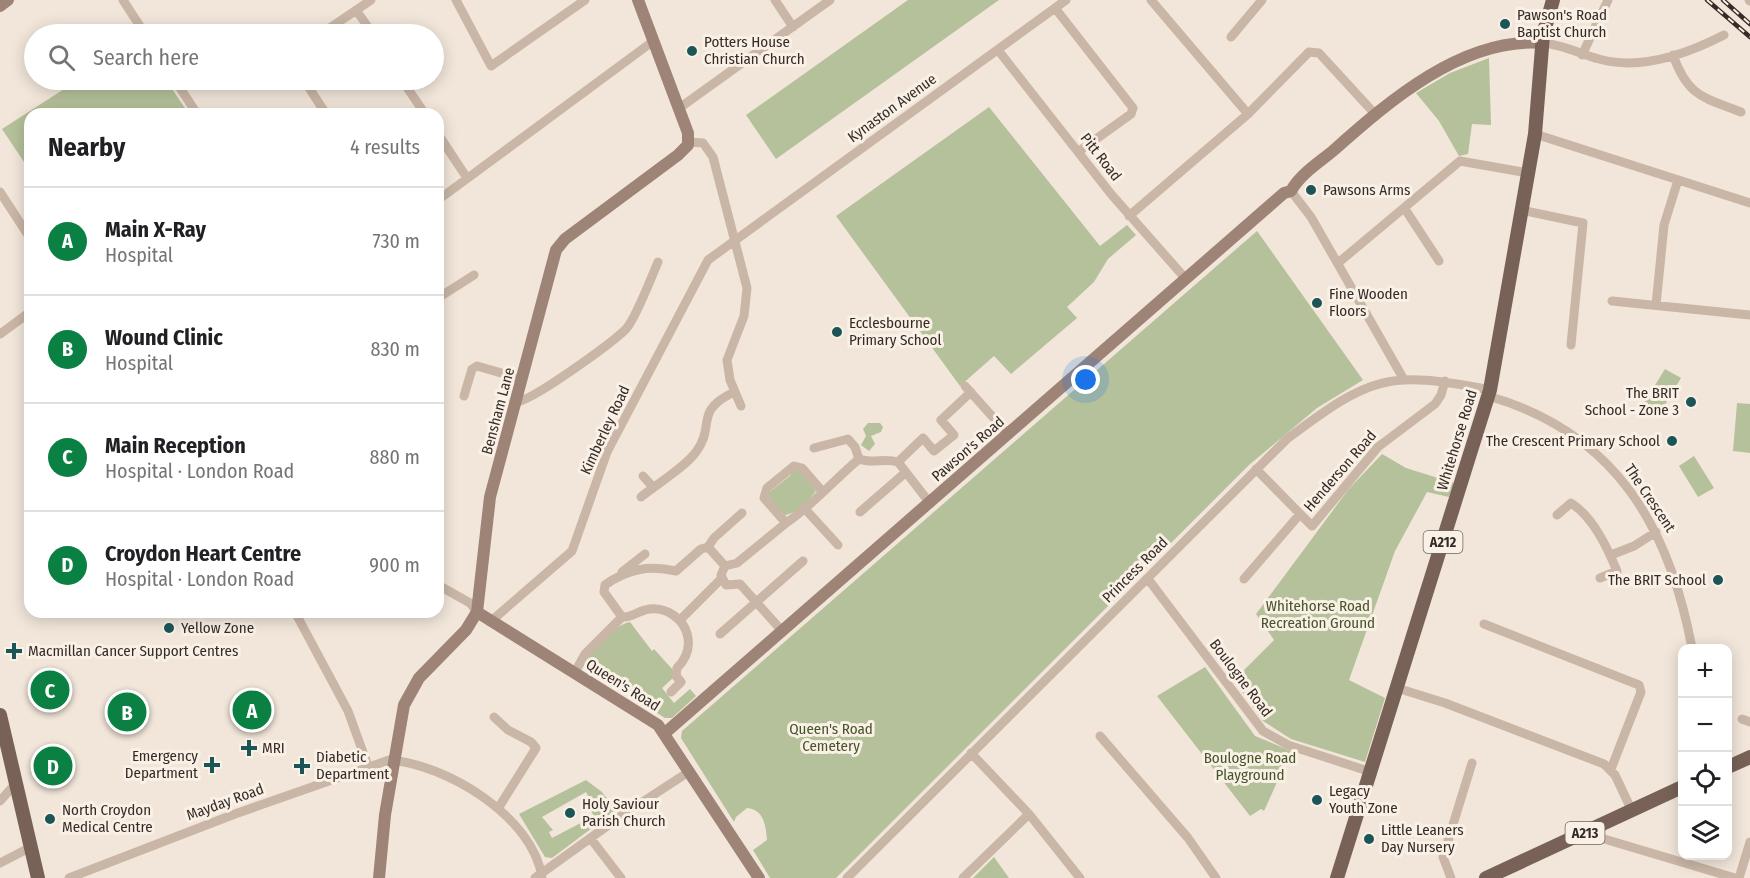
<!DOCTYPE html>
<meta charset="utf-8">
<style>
body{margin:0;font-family:"Fira Sans Condensed",sans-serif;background:#f2f2f2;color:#202124}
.controls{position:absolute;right:18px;bottom:18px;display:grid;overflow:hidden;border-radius:12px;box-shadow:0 3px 15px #0003}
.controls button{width:54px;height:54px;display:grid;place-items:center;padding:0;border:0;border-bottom:2px solid #e0e0e0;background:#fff;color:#202124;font:30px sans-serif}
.you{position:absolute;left:1086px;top:380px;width:21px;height:21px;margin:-15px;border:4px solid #fff;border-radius:50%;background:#1a73e8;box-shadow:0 0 0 9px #1a73e833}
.badge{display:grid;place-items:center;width:39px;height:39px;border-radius:50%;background:#0b8043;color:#fff;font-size:20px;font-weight:700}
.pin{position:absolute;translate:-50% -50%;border:3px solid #fff;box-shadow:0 2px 6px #0006}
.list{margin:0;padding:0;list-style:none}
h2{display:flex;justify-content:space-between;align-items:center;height:78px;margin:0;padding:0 24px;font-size:26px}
h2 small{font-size:20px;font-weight:400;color:#757577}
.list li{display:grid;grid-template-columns:39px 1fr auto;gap:18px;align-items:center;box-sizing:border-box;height:108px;padding:0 24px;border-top:2px solid #e0e0e0}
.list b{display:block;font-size:22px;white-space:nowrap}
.list p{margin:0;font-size:20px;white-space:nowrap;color:#757577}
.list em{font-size:20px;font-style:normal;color:#757577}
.icon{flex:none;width:33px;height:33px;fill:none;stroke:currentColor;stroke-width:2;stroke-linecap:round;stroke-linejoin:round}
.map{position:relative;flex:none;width:1750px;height:878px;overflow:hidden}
.search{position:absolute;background:#fff;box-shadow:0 3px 15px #0003;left:24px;top:24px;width:420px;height:66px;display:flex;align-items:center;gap:15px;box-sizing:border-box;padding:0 21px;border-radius:33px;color:#757577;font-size:22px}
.panel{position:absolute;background:#fff;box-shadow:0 3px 15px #0003;left:24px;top:108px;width:420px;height:510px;border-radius:18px}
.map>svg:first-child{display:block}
</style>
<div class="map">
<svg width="1750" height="878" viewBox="0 0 1750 878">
<rect width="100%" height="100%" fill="#f2e6da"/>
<!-- green -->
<path fill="#b5c19a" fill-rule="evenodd" d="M908,0H999L776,159L746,115Z
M1489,58L1491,125L1472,124L1468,154L1459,156L1439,121L1416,93L1450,73Z
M78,80H166L189,114H30V171L2,129Z
M989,107L1100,246L1127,225L1136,235L1108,259L1094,282L1067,307L1077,318L1011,374L994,356L960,386L836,216Z
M1257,231L1363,380L1317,408L1249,465L836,878H770L753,850L767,840C766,827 764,809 747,808L736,817L734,822L681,738L682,731Z
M1665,369L1681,378L1660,413L1644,403Z
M1737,403L1750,404V453L1733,451Z
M868,423H880L883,427L881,432L871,436L875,444L869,451L861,445L866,436L863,429Z
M1382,454L1406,468L1454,483L1449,497L1427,492L1395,551L1349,680L1385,698L1365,762L1291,739L1263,721L1234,680L1274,640L1256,614L1348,490Z
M1694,456L1714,488L1698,497L1679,466Z
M799,470L816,491L800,510L783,516L767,494L791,475V471Z
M630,622L652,651L654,649L673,670V678L662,688L674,703L690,689L696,696L672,718H665L583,666C591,651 613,625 630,622Z
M1205,667L1255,736L1291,751L1264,811L1261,809L1250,816L1157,696Z
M586,780L602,792L616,810L552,858L545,857L519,814ZM586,792L595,808L591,811L594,816L552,838L549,832L553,830L542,817Z
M994,857L1009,878H973Z"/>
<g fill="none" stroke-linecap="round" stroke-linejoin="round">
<!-- street -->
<path stroke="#cab6a6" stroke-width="9" d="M123,0L145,34
M456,0L491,66L585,0
M775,0L793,27
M1151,0L1248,114
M1749,0L1750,1
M1055,8L1133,108L1131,114L1078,152
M356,10L373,34
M321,34L371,0
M1231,37L1262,0
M1542,43C1561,44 1581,54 1599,59C1641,71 1687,54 1724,35
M998,50L1111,194L1185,278
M1582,55L1608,0
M1673,55C1688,97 1703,97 1741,112
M175,80L197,114
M304,80L326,114
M402,80L425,114
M678,109L830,0
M438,134L467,178
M1535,134L1750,203
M689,142L703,143L713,157L747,288L744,316L727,360L730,380L741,406
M1291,191L1311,217L1403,378
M0,192L30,238
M438,200L652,42
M1405,209L1439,261
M1521,210L1583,223L1571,345
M1129,216L1248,114L1309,52L1319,53L1375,114
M1338,263L1460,161L1528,173
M438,298L474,275
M1612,301L1750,315
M1656,305L1664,225L1678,180
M0,334L30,312
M965,386L1008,434
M464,396L472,369L477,366L522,379
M1488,396C1615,432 1669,526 1692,648
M515,402C530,403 613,342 626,329C636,318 651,278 658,262
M814,448L848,439L855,447L859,459
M898,462L923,438L934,451L954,435L941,420L971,392
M1256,469L1312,526L1378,447L1435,404L1441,395L1445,381
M643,476L653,487
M822,491L802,468L794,466L767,488L764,498L786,523C813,505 834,480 859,459C873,464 884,458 898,462L929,502
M641,497C657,484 684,468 696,452C716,425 693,412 734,392
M806,510L838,545
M860,512L905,473
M1557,515L1571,503C1593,517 1607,547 1617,571L1600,578
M708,547L725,566
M1611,555L1634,546L1656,532
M622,572L645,554
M1148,579L1263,731L1288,745L1371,772
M1244,579L1300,514
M438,585L470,603L477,612
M295,612L348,711L368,766
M622,617L604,592L605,585C627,569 649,565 676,571L701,549L708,547L714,538L742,513
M622,617C632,618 636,612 645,610C664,605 685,618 688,638C690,651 685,660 677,668L676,676L681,682L671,692
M680,620L721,579
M490,622L572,551L607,452L708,260L1066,0
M1484,624L1639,685L1641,692L1611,769
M782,631L740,584L726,585L721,575L725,566L737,563L786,523
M720,634L803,561
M575,672L585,654L622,617
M1397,688L1445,703L1604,764L1615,775L1632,811
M494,717L508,730L531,742L536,748L499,807
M1742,719L1750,722
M1100,736L1188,838L1216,878
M971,753L1029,814L1080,878
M0,801L17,782
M1591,830L1601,838L1735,878
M591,839L621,878
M0,863L31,847
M69,878L235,814L389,760C446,764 534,817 542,878
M535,878L621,816L690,771
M847,878L1287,439C1371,376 1387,370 1490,390
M963,878L1029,814
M1451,878L1443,857L1472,763
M1739,878L1750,842"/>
<!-- secondary -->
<path stroke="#9e8477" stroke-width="12" d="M0,6L8,0
M477,612L658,725L759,878
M665,733L1284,193L1291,191C1300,174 1320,162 1334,150C1389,101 1463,37 1542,43
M379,878L385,815L404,705L419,678L466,630L477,612L490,497L556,250L565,239L678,155L688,145V133L638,0"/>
<!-- primary -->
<path stroke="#786258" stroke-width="14" d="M0,715L38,878
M1728,767L1750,757
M1337,878L1490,390L1535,134L1543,35L1553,0
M1486,878L1682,787"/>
<!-- rail casing -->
<g stroke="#362b27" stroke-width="4.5">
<path id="rail" d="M1707,0L1750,37
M1723,0L1750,24"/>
</g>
<!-- rail -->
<use href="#rail" stroke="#f9f0e6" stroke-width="2" stroke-dasharray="7" stroke-linecap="butt"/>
</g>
<!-- markers -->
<g fill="#1c5558" stroke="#f9f0e6" stroke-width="2">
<circle cx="1505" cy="24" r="6"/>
<circle cx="692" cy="51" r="6"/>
<circle cx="1311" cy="190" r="6"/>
<circle cx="1317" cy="303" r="6"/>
<circle cx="837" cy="332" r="6"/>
<circle cx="1691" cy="402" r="6"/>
<circle cx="1672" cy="441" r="6"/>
<circle cx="1718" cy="580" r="6"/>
<circle cx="169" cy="628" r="6"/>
<path d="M11 642h6v6h6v6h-6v6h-6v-6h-6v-6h6z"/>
<path d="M246 739h6v6h6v6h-6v6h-6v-6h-6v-6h6z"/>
<path d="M209 756h6v6h6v6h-6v6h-6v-6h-6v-6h6z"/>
<path d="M299 757h6v6h6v6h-6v6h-6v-6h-6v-6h6z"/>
<circle cx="1317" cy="800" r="6"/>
<circle cx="570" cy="813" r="6"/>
<circle cx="50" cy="819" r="6"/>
<circle cx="1369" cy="839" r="6"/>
</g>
<g text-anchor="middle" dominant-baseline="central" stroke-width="6" stroke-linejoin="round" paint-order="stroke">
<!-- shield labels -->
<g fill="#f9f0e6" stroke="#706660" stroke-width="1.5">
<rect x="1423.5" y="531" width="39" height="22" rx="4.5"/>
<rect x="1565.5" y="822" width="39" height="22" rx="4.5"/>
</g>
<g font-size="14" font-weight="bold" fill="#362b27">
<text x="1443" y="542">A212</text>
<text x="1585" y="833">A213</text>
</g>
<!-- poi labels -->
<g font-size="15" fill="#362b27" stroke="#f9f0e6" text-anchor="start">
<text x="1517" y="15">Pawson's Road<tspan x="1517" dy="17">Baptist Church</tspan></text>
<text x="704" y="42">Potters House<tspan x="704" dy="17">Christian Church</tspan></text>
<text x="1323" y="190">Pawsons Arms</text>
<text x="1329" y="294">Fine Wooden<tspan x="1329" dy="17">Floors</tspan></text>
<text x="849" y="323">Ecclesbourne<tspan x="849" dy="17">Primary School</tspan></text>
<text x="1679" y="393" text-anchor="end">The BRIT<tspan x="1679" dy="17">School - Zone 3</tspan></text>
<text x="1660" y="441" text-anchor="end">The Crescent Primary School</text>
<text x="1706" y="580" text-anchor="end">The BRIT School</text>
<text x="181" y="628">Yellow Zone</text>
<text x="28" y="651">Macmillan Cancer Support Centres</text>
<text x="262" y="748">MRI</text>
<text x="198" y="756" text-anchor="end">Emergency<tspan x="198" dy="17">Department</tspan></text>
<text x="316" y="757">Diabetic<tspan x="316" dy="17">Department</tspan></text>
<text x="1329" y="791">Legacy<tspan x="1329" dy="17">Youth Zone</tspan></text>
<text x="582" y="804">Holy Saviour<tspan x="582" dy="17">Parish Church</tspan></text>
<text x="62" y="810">North Croydon<tspan x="62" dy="17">Medical Centre</tspan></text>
<text x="1381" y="830">Little Leaners<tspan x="1381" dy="17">Day Nursery</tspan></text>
</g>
<!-- street labels -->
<g font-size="15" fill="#362b27" stroke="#f9f0e6">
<text transform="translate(892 108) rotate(-36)">Kynaston Avenue</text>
<text transform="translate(1101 157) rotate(52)">Pitt Road</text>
<text transform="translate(498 411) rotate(-75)">Bensham Lane</text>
<text transform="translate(605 430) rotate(-65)">Kimberley Road</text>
<text transform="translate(1457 440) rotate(-73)">Whitehorse Road</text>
<text transform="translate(968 449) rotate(-41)">Pawson's Road</text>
<text transform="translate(1340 471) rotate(-49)">Henderson Road</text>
<text transform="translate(1650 498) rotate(56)">The Crescent</text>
<text transform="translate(1135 570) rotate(-45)">Princess Road</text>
<text transform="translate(1241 678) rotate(53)">Boulogne Road</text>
<text transform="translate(623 685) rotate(32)">Queen's Road</text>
<text transform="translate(225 802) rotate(-20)">Mayday Road</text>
</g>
<!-- park labels -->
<g font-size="15" fill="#46542a" stroke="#f9f0e6">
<text x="1318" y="606">Whitehorse Road<tspan x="1318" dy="17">Recreation Ground</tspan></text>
<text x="831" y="729">Queen's Road<tspan x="831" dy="17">Cemetery</tspan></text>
<text x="1250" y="758">Boulogne Road<tspan x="1250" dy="17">Playground</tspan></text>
</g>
</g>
</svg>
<div class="controls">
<button>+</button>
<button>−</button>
<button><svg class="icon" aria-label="locate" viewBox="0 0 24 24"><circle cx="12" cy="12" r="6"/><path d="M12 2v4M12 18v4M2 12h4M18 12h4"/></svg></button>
<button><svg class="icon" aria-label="layers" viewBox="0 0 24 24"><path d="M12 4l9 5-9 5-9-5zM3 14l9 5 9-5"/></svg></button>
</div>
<div class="you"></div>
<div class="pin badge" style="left:252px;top:710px">A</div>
<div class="pin badge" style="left:127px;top:712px">B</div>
<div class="pin badge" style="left:50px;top:690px">C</div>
<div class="pin badge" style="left:53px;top:766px">D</div>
<div class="search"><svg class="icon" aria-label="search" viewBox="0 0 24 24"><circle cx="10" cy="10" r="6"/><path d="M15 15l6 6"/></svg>Search here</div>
<section class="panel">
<h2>Nearby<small>4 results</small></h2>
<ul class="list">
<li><span class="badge">A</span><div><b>Main X-Ray</b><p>Hospital</p></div><em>730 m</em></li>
<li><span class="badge">B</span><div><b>Wound Clinic</b><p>Hospital</p></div><em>830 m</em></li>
<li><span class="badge">C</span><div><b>Main Reception</b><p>Hospital · London Road</p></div><em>880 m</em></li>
<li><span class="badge">D</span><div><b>Croydon Heart Centre</b><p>Hospital · London Road</p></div><em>900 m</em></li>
</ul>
</section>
</div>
